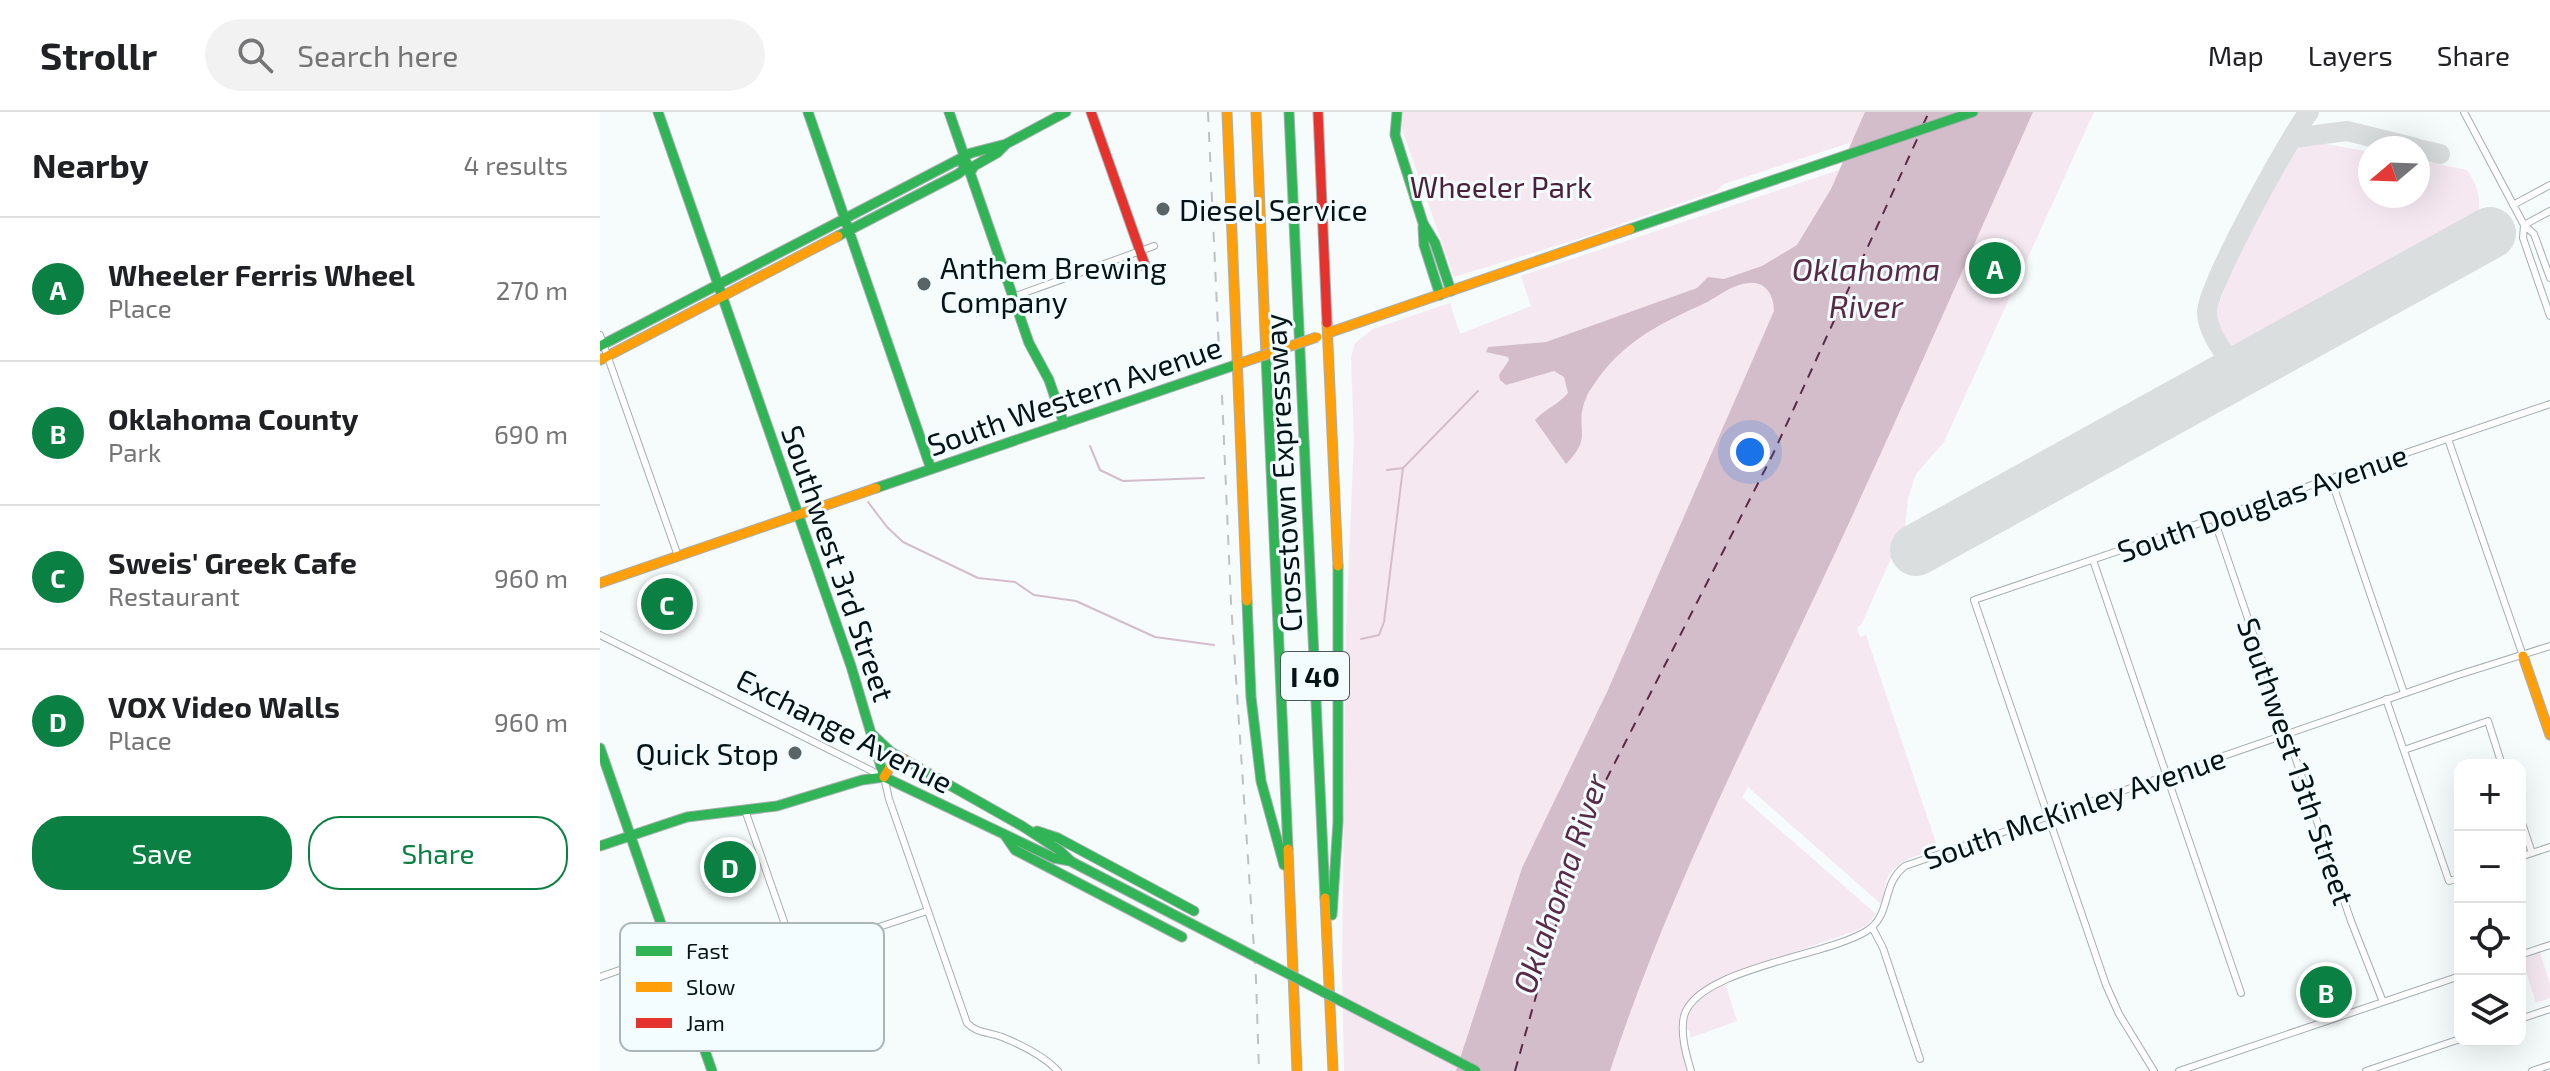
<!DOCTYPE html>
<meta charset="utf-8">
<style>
body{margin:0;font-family:"Exo 2",sans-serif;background:#f2f2f2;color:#202124}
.controls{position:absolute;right:24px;bottom:24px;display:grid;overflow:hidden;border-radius:16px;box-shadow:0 8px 32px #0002}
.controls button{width:72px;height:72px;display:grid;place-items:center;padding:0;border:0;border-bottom:2px solid #e0e0e0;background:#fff;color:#202124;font:40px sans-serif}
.compass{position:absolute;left:1758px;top:24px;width:72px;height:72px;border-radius:50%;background:#fff;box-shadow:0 8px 32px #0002;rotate:251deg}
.you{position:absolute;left:1150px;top:340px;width:28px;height:28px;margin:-20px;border:6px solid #fff;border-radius:50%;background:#1a73e8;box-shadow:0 0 0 12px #1a73e833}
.badge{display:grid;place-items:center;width:52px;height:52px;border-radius:50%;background:#0b8043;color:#fff;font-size:26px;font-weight:700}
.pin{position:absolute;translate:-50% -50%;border:4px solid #fff;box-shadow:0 2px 8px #0006}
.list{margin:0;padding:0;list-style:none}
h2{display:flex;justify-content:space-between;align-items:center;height:104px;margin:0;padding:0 32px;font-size:34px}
h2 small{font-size:26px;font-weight:400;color:#757577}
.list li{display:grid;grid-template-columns:52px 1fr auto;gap:24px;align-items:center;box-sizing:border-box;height:144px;padding:0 32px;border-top:2px solid #e0e0e0}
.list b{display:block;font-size:30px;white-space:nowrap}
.list p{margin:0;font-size:26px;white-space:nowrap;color:#757577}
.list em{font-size:26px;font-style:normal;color:#757577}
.actions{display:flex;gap:16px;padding:24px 32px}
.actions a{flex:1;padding:18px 0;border:2px solid #0b8043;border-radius:32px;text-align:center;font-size:28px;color:#0b8043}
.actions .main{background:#0b8043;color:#fff}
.icon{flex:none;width:44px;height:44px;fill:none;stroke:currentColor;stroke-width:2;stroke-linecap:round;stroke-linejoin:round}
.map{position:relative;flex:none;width:1950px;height:959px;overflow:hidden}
header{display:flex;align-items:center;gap:48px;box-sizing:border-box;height:112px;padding:0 40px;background:#fff;border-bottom:2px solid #e0e0e0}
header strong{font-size:38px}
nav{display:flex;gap:44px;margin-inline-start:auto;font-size:28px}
.search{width:560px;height:72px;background:#f2f2f2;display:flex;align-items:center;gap:20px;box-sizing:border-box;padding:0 28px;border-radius:44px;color:#757577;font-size:30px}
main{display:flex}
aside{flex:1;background:#fff}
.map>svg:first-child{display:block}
</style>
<header>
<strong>Strollr</strong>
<div class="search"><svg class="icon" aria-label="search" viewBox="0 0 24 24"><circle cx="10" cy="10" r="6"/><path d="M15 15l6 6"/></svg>Search here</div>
<nav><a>Map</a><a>Layers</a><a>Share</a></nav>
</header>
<main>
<aside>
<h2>Nearby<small>4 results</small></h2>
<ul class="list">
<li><span class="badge">A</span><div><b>Wheeler Ferris Wheel</b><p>Place</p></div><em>270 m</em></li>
<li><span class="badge">B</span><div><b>Oklahoma County</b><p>Park</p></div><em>690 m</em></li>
<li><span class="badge">C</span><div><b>Sweis' Greek Cafe</b><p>Restaurant</p></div><em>960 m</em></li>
<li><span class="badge">D</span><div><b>VOX Video Walls</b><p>Place</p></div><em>960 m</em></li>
</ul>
<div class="actions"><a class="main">Save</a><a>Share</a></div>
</aside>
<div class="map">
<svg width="1950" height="959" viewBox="0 0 1950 959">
<rect width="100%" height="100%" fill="#f6fbfb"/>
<!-- green -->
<path fill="#f5e8f1" d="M796,0H1494L1344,330L1316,362L1308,386L1305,415L1261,513L1257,515L1260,525L1266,523L1338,737C1321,743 1295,747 1287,767C1284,775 1284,785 1282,793L1148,675L1142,685L1276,802L1266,814L1255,819L1123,865L1137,909L1090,926V919L1079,913L1086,959H744L742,861L746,518L754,327L751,245L755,231L773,217L850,191L860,222L931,194L921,164L1239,58L1252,30L1124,72L1116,79L981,126L854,165Z
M1705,28L1770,40V84H1818V48L1867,58C1880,77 1882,91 1876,113L1633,240L1618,211L1617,198L1638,139L1696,33Z
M1940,841L1950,872V886L1936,891L1922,847Z
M1727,857L1742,898L1726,905L1711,862Z"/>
<!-- water -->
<path fill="#d4bdcb" d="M1265,0H1433C1368,146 1304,292 1237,437C1157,609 1069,778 1010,959H856L922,756L1007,580L1174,199C1174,184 1166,169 1149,171C1129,173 1116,187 1099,194C1059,212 1026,229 999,265C995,272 989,278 986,286C973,318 995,323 966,352L935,308C946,296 958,293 968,281L964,265L954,259L906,273L900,268L899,263L909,248L908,245L886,240L888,235L946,230L1097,176L1108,165L1124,167L1162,154L1197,133L1231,77Z"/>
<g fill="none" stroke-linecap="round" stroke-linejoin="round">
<!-- stream -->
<path stroke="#d4bdcb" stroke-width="2" d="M490,334L500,358L523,369L604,366
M787,358L803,356L878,279
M268,390L287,415L303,430L378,466L415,470L434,483L476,489L555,525L614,533
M761,527L779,523L784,510L803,356"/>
<!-- ferry -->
<path stroke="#592a48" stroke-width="2" stroke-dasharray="10 8" stroke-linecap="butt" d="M1323,13L1329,0
M915,959L985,709L1173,342L1319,23"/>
<!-- taxiway -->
<path stroke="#dadede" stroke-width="20" d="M1693,26L1747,19L1816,36
M1818,37L1840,42
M1637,260C1626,243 1607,221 1607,200C1607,174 1690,24 1709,0"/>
<!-- runway -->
<path stroke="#dadede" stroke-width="52" d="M1316,438L1890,121"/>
<!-- street casing -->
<g stroke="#a5aeb0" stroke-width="8">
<path id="street" d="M1864,0L1924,113L1934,122L1950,166
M1913,93L1950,73
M1924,113L1923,126L1950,204
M1924,113L1950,99
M413,185L554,134
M0,223L78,444
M1848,327L1923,544
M1731,367L1804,581
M1614,407L1751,809L1783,890
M1493,448L1641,881
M0,523L284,665L289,687L367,911C376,921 389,920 402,925C422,933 443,943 458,959
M1786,587L1849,769L1860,766
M1804,638L1888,609L1902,653
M1920,705L1932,741
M1920,745L1950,735
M1272,815L1283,836L1320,947
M195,843L327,799
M1920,843L1950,833
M0,865L71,840
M91,899L202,861L145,698
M1920,907L1950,897
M1091,959C1086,942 1080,922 1084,904C1097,857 1225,844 1265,820C1293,804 1280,773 1305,754L1855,564L1950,534
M1554,959L1519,902L1506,873L1374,488L1950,292
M1579,959L1860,864
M1766,959L1860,927
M1932,959L1950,953"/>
</g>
<!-- fast casing -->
<g stroke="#a5aeb0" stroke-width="11">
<path id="fast" d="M58,0L251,554L284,665
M208,0L331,357
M349,0L429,231L449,268L464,312
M689,0L725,786
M797,0L795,23L823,111L835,131L851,179
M370,61L374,54L397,41L406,32L466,0
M823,115L824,133L840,183
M1030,117L1373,0
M238,124L358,62L363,58L364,45
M0,234L371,41L406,32
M666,244L688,737
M276,376L641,251
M647,489L651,585L661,669L684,753
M273,623L291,640L422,714L459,738L472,750
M0,636L112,959
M284,665L454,746L470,749
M437,719L458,726L594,799
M404,722L415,738L582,825
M0,734L87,705L177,694L262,668L284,665
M732,803L738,710V454"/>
</g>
<!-- slow casing -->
<g stroke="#a5aeb0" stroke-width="11">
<path id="slow" d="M627,0L647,489
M656,0L666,244
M727,211L738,454
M728,221L1030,117
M0,248L238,124
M0,471L276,376
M1923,544L1950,623
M284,665L292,652L304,647
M688,737L697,959
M725,786L733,959"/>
</g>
<!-- jam casing -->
<g stroke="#a5aeb0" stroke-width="11">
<path id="jam" d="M491,0L546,156
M718,0L727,211"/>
</g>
<!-- street -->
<use href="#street" stroke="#fefefe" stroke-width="6"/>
<!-- fast -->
<use href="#fast" stroke="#30b455" stroke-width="9"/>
<!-- slow -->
<use href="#slow" stroke="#ff9f0a" stroke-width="9"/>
<!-- jam -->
<use href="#jam" stroke="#e5322d" stroke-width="9"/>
<!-- rail -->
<path stroke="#bec0c1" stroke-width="2" stroke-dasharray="10 10" stroke-linecap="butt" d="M608,0L619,239
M622,283L631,491L656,867L659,959"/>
<!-- fast-bridge casing -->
<g stroke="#a5aeb0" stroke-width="11" stroke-linecap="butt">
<path id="fast-bridge" d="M472,750L876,959"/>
</g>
<!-- slow-bridge casing -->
<g stroke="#a5aeb0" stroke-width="11" stroke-linecap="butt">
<path id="slow-bridge" d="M641,251L717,225"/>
</g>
<!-- fast-bridge -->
<use href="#fast-bridge" stroke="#30b455" stroke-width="9"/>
<!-- slow-bridge -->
<use href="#slow-bridge" stroke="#ff9f0a" stroke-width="9"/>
</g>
<!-- markers -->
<g fill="#596467" stroke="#f3fcfe" stroke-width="3">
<circle cx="563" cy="97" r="8"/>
<circle cx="324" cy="172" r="8"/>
<circle cx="195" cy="641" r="8"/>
</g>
<g text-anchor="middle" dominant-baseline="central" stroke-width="6" stroke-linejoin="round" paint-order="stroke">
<!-- shield labels -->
<rect fill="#f3fcfe" stroke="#4c595c" stroke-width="2" x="681" y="540" width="68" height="48" rx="6"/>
<g font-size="28" font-weight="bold" fill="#041317">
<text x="715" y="564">I 40</text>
</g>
<!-- park labels -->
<g font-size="30" fill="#4c1f3c" stroke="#f3fcfe">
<text x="901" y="74">Wheeler Park</text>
</g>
<!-- poi labels -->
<g font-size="30" fill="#041317" stroke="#f3fcfe" text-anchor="start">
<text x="579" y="97">Diesel Service</text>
<text x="340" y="155">Anthem Brewing<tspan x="340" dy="34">Company</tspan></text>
<text x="179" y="641" text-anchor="end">Quick Stop</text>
</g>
<!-- street labels -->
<g font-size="30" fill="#041317" stroke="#f3fcfe">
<text transform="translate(474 283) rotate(-19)">South Western Avenue</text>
<text transform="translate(682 361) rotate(-93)">Crosstown Expressway</text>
<text transform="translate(1662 390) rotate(-19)">South Douglas Avenue</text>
<text transform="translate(239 451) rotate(71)">Southwest 3rd Street</text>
<text transform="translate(245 618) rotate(27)">Exchange Avenue</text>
<text transform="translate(1697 649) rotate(71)">Southwest 13th Street</text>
<text transform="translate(1474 695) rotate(-19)">South McKinley Avenue</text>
</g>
<!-- water labels -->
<g font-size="32" font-style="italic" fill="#592a48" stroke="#f3fcfe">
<text x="1266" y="156">Oklahoma<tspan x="1266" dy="37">River</tspan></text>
<text transform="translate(959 771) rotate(-71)">Oklahoma River</text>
</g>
</g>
<!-- legend -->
<rect x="20" y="811" width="264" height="128" rx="12" fill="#f3fcfe" stroke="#abb6b9" stroke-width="2"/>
<rect x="36" y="834" width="36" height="10" fill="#30b455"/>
<rect x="36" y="870" width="36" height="10" fill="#ff9f0a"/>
<rect x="36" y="906" width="36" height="10" fill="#e5322d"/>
<g font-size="22" fill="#041317">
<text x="86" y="847">Fast</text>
<text x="86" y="883">Slow</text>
<text x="86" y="919">Jam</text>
</g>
</svg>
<div class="controls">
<button>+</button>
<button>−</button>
<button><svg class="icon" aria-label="locate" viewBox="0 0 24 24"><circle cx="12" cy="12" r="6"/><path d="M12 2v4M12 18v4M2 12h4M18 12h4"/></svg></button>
<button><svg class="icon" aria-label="layers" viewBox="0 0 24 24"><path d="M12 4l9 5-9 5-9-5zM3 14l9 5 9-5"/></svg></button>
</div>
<svg class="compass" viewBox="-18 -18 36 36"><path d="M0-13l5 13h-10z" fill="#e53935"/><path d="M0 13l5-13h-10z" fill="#757577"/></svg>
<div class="you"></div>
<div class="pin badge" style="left:1395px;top:156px">A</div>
<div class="pin badge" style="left:1726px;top:880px">B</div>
<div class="pin badge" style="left:67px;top:492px">C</div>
<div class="pin badge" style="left:130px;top:755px">D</div>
</div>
</main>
